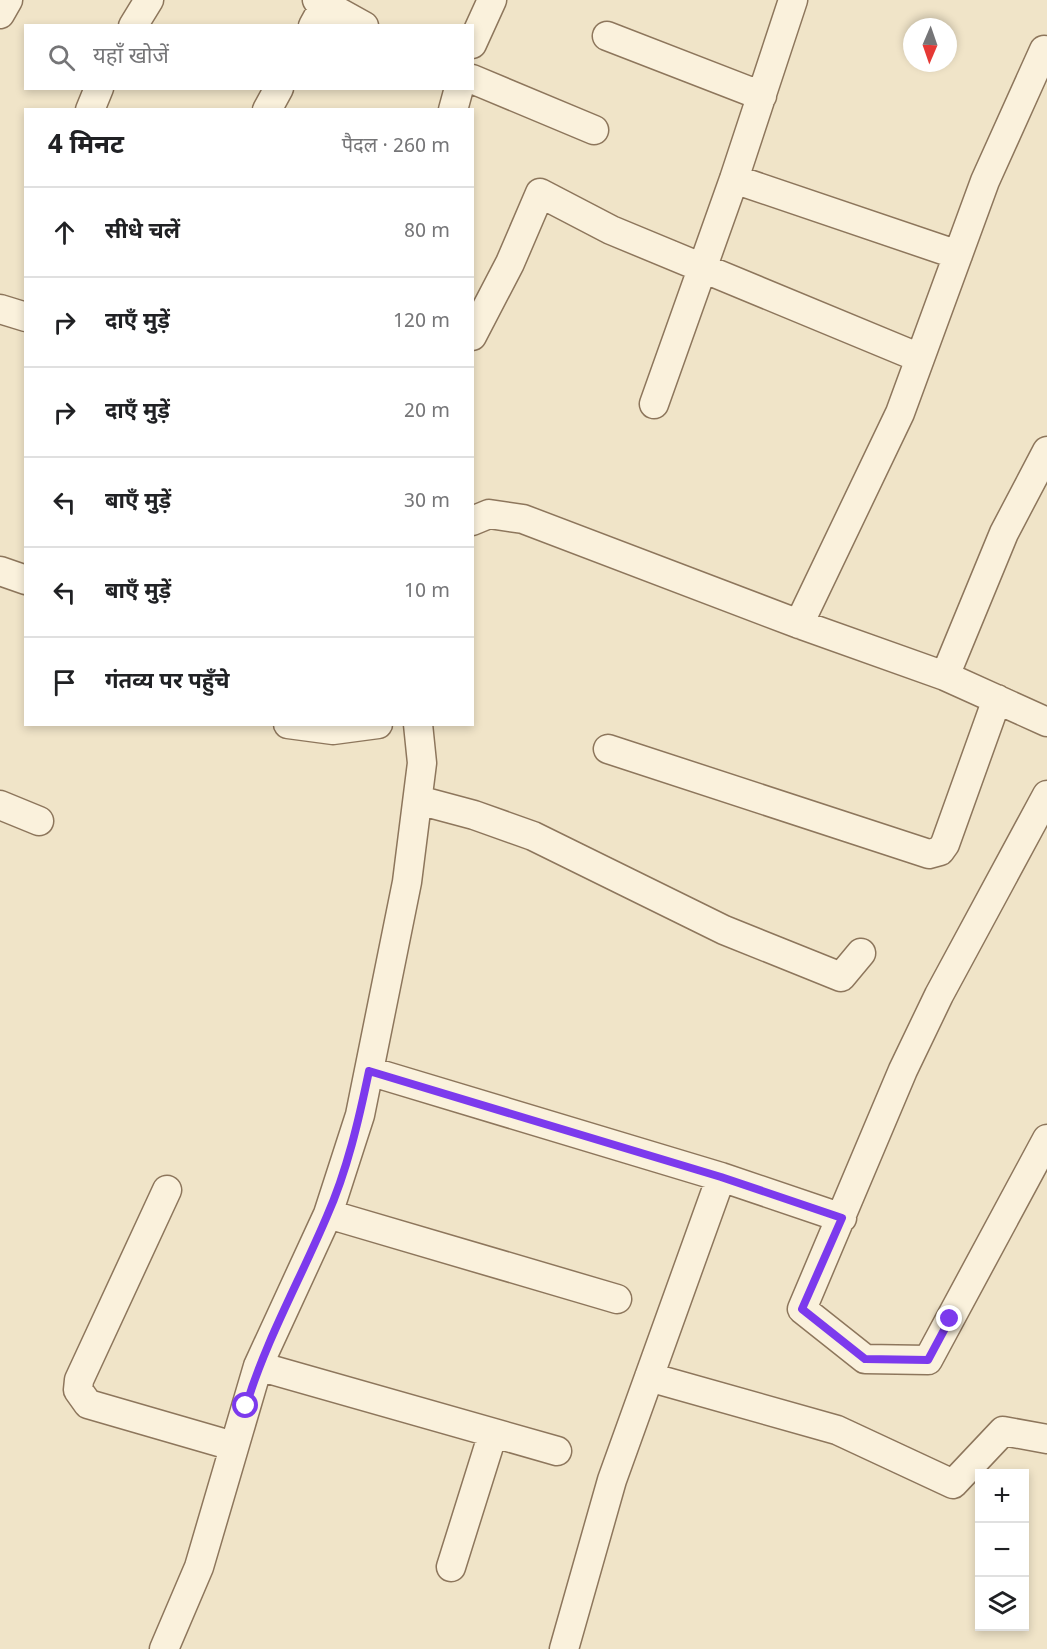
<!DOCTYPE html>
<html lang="hi">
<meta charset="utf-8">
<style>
body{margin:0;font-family:Georgia,"Noto Sans Devanagari",serif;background:#f6f6f6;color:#202124}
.controls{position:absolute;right:18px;bottom:18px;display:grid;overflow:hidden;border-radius:0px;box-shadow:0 3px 9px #0003}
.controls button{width:54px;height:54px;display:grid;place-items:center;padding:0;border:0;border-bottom:2px solid #e0e0e0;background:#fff;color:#202124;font:30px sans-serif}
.compass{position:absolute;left:903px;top:18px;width:54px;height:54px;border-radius:50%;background:#fff;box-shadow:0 3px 9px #0003;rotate:182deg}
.stop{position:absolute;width:18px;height:18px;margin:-14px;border:4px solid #7c3aed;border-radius:50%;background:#fff}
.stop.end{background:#7c3aed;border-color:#fff;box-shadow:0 2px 6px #0008}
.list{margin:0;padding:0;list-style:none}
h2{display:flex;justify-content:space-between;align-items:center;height:78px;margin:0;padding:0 24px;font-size:26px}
h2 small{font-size:20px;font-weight:400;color:#757577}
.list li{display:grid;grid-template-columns:39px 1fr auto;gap:18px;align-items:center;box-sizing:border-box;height:90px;padding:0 24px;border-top:2px solid #e0e0e0}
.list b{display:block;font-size:22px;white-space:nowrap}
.list em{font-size:20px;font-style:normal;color:#757577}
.icon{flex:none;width:33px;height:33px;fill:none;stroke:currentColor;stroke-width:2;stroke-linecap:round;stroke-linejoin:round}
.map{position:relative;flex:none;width:1047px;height:1649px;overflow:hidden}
.search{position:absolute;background:#fff;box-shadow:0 3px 9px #0003;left:24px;top:24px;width:450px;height:66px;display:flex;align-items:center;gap:15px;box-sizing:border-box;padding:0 21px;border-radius:0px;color:#757577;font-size:22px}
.panel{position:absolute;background:#fff;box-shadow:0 3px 9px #0003;left:24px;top:108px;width:450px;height:618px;border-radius:0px}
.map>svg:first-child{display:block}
</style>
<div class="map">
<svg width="1047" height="1649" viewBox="0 0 1047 1649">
<rect width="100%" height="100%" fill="#f0e4c8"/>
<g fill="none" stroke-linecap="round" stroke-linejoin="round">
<!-- minor casing -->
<g stroke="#8d765c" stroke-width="31">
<path id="minor" d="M317,0L364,26
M0,14L8,0
M133,26L149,0
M313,26L325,4
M607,36L762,96
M472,44L492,0
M472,79L594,130
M90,110L99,88
M267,110L279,88
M453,110L459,88
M734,179L958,255
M0,309L26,317
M472,336L510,263L540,193L611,230L920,358
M654,404L734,179L793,0
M472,521L489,514L523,519L799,624L945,676L1047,722
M0,571L26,580
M799,624L900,413L985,181L1044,50
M945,676L1004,533L1047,451
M288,724L333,730L378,724
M608,749L929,854L940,851L945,844L997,699
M1047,795L939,995L903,1070L802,1309L865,1359L928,1360L1047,1139
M418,800L474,815L533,836L724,930L841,977L861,953
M0,805L39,821
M369,1071L721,1177L842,1218
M167,1190L79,1380L78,1390L88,1404L233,1446
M328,1214L617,1299
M258,1366L557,1451
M649,1377L837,1430L953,1484L1003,1431L1047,1439
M451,1567L493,1433
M164,1649L199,1567L258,1366L328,1214L360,1115L407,882L422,763L418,724
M564,1649L612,1480L721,1177"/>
</g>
<!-- minor -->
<use href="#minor" stroke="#faf1dc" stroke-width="28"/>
</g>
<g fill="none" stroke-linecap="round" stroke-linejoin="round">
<!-- route -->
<path stroke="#7c3aed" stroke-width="8" d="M246,1406C266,1340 300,1280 327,1216C347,1171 359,1119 369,1071L721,1177L842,1218L802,1309L865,1359L928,1360L950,1319"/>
</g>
</svg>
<div class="controls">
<button>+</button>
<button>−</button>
<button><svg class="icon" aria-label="layers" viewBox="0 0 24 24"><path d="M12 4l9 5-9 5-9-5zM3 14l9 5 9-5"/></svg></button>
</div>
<svg class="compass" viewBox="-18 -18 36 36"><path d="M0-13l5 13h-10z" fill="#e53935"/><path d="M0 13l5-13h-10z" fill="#757577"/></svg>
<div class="stop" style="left:246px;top:1406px"></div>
<div class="stop end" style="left:950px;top:1319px"></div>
<div class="search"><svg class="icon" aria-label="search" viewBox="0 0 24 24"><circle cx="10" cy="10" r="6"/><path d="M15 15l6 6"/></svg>यहाँ खोजें</div>
<section class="panel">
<h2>4 मिनट<small>पैदल · 260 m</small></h2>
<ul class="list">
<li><svg class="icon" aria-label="ahead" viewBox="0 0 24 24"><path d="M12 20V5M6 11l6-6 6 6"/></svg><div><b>सीधे चलें</b></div><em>80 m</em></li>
<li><svg class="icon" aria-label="right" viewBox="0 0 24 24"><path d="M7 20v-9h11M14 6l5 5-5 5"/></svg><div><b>दाएँ मुड़ें</b></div><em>120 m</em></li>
<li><svg class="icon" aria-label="right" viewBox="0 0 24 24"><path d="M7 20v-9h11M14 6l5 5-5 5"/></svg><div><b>दाएँ मुड़ें</b></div><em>20 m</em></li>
<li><svg class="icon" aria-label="left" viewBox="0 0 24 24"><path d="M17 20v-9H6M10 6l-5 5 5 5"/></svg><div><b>बाएँ मुड़ें</b></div><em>30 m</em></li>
<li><svg class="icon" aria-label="left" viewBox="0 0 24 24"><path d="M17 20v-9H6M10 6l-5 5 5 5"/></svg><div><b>बाएँ मुड़ें</b></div><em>10 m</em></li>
<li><svg class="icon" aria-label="arrive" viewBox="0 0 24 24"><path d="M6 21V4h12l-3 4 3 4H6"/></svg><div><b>गंतव्य पर पहुँचे</b></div></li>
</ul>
</section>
</div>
